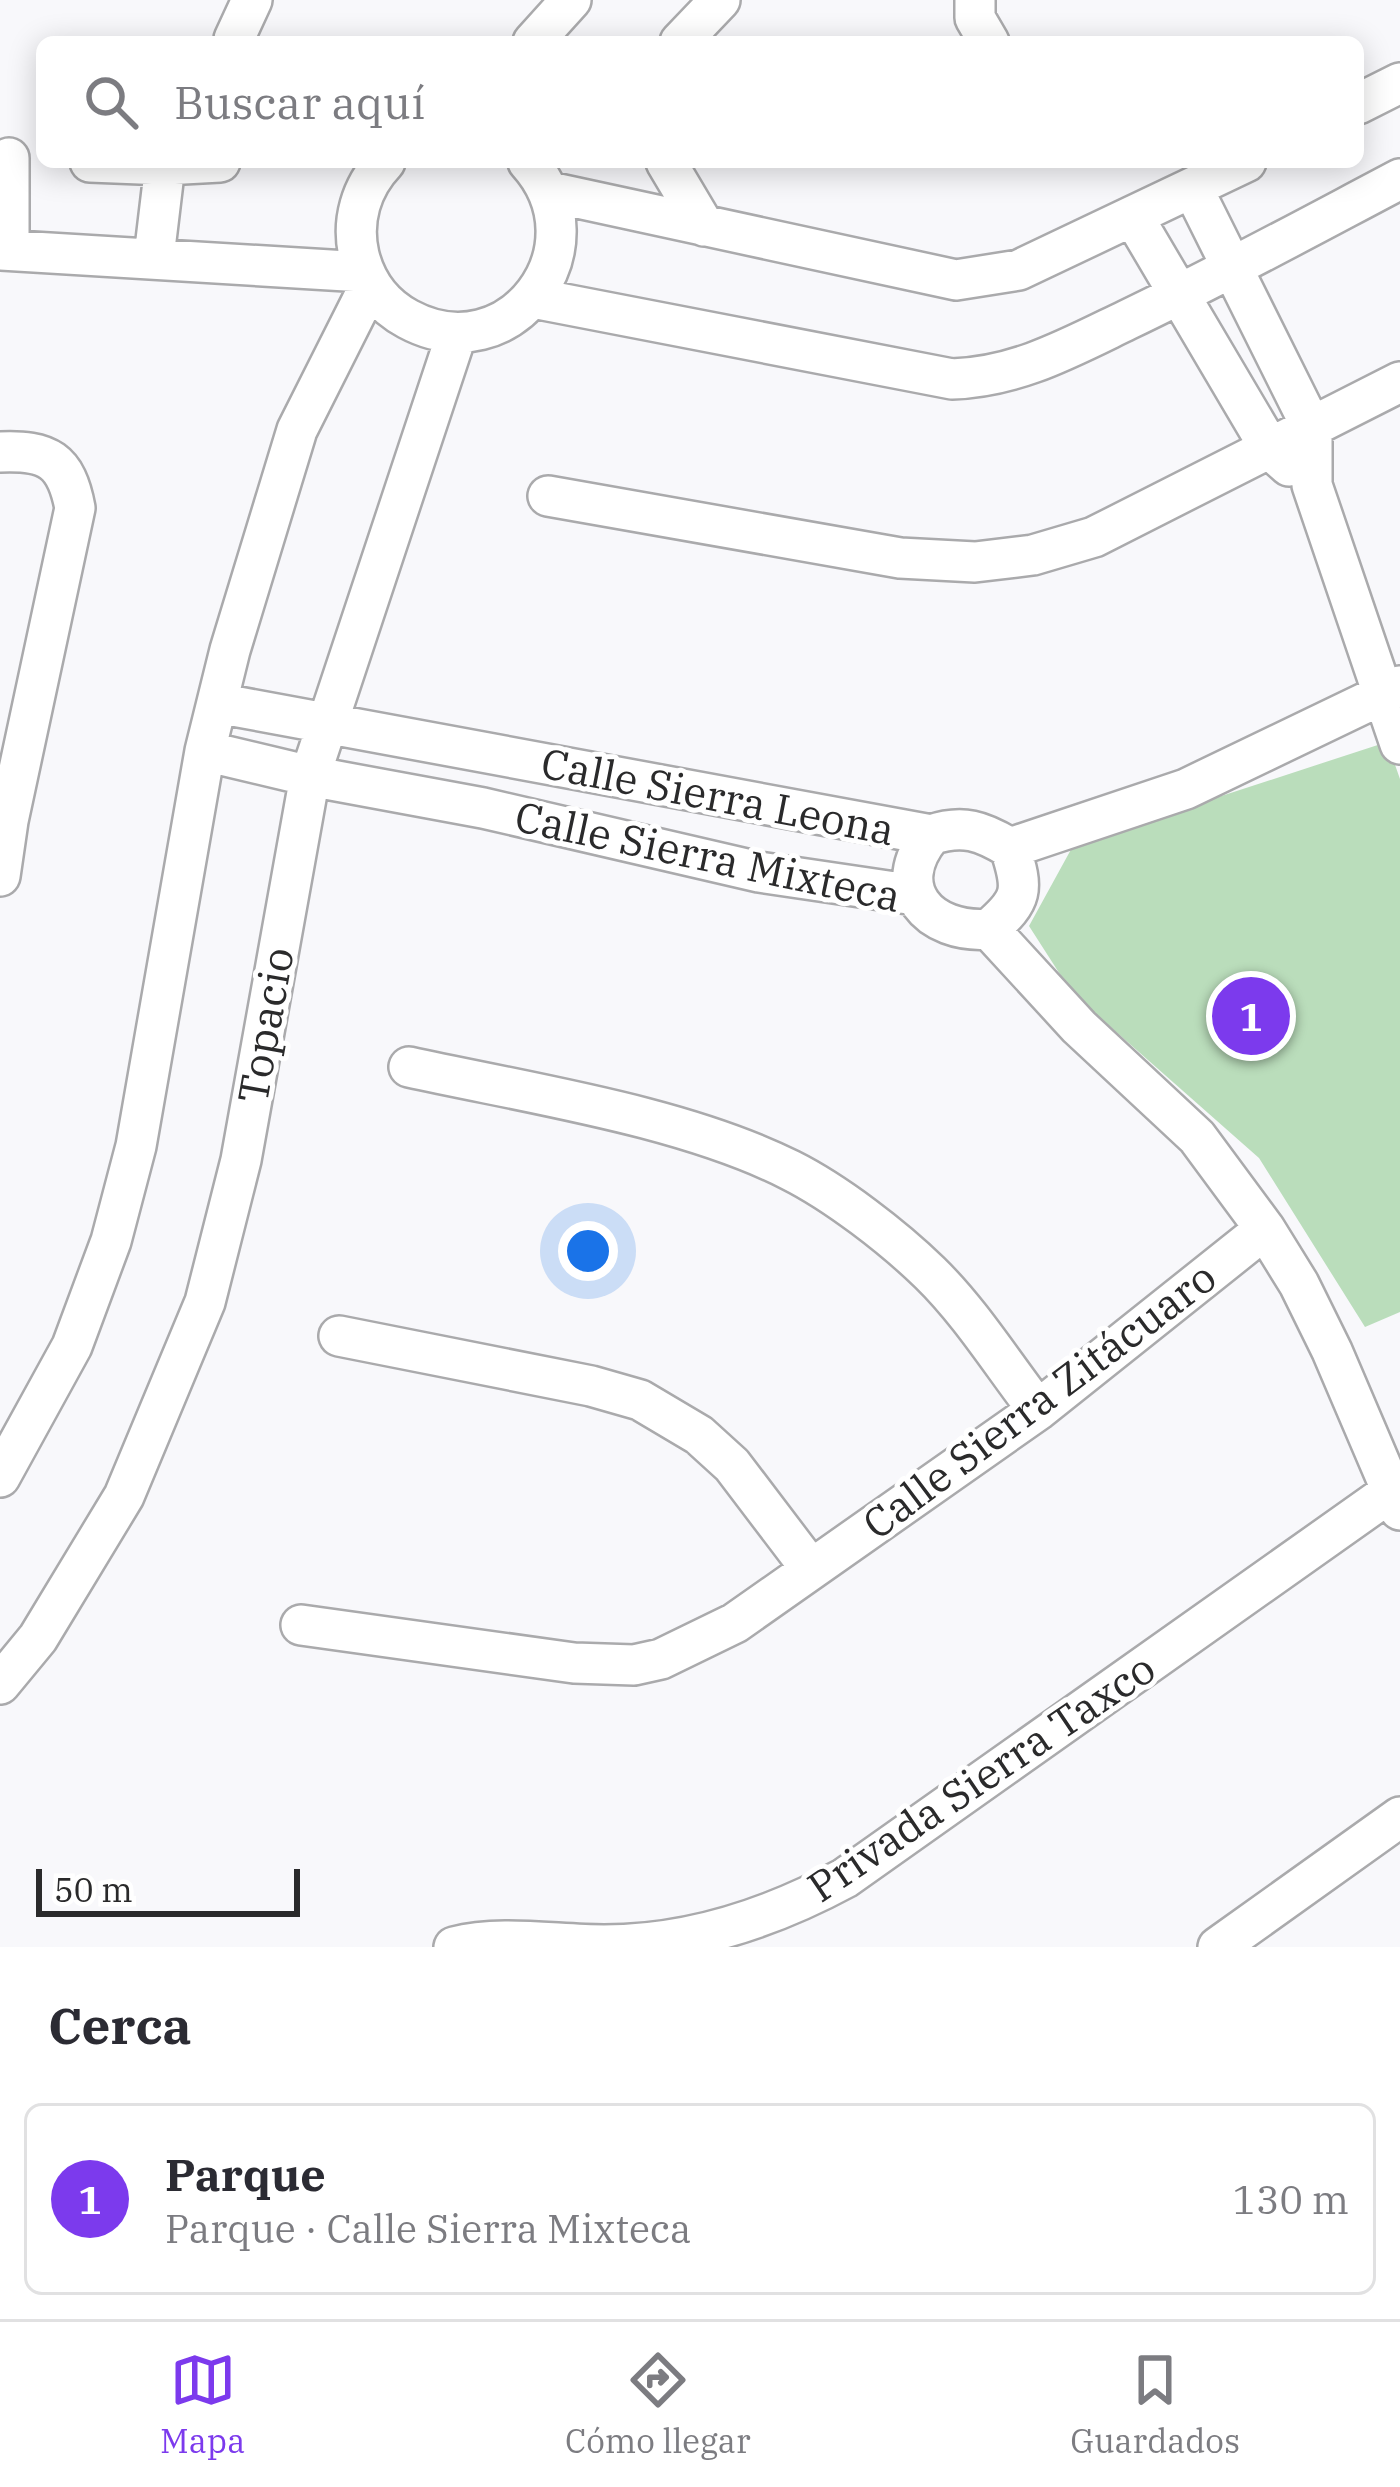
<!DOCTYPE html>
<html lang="es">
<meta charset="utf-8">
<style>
body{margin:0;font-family:"IBM Plex Serif",serif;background:#f7f7f7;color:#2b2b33}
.scale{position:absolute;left:36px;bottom:30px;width:264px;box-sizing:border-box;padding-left:12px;border:6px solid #2a2a2b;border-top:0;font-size:33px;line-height:42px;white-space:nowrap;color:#2a2a2b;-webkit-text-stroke:9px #fff;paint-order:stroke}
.you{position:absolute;left:588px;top:1251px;width:42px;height:42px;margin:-30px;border:9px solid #fff;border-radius:50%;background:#1a73e8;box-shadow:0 0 0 18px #1a73e833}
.badge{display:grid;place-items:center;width:78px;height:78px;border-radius:50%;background:#7c3aed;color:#fff;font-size:39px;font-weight:700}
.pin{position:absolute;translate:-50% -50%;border:6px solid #fff;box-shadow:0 3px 12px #0006}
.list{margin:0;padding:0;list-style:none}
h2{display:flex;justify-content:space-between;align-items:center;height:156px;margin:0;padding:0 48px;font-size:51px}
h2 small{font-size:39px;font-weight:400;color:#7c7c81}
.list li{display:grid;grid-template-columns:78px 1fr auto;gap:36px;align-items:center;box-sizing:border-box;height:192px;margin:0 24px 24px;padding:0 24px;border:3px solid #e1e1e2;border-radius:18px}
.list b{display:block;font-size:45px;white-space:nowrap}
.list p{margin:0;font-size:39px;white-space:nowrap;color:#7c7c81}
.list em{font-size:39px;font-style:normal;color:#7c7c81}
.icon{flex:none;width:66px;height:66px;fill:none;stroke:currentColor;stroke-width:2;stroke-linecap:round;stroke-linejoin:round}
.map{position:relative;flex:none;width:1400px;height:1947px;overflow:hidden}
.search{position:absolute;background:#fff;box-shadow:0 6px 30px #0003;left:36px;right:36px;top:36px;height:132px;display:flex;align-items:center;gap:30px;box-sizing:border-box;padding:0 42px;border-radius:18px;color:#7c7c81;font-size:45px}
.sheet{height:372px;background:#fff}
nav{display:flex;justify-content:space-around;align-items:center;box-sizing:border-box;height:168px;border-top:3px solid #e1e1e2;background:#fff;font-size:33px;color:#7c7c81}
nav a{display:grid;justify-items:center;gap:6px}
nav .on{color:#7c3aed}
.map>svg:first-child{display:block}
</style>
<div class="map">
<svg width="1400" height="1947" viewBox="0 0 1400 1947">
<rect width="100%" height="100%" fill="#f8f8fb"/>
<!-- green -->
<path fill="#baddbb" d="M1387,742L1400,779V1312L1365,1327L1259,1158L1072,993L1029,926L1074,844Z"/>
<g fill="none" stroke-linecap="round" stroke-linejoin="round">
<!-- minor casing -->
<g stroke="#aaaaac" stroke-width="44">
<path id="minor" d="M975,0V18L989,42
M234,39L252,0
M533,42L571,0
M680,42L720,0
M1358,104L1400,83
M9,158V250
M90,162L165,165L220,162
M385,162C361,187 351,221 359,255C366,283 382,305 408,319C510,374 605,247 528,162
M666,162L704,226
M1193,189L1312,428V485L1400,744
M550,192L956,280L1019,270L1246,162
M1134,218L1271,450L1289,466
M0,250L363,272
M154,257L165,165
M533,298L952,379C1017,377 1069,348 1127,320C1219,276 1309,227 1400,179
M0,452C48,450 66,460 75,508L8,821L0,876
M548,496L900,558L975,562L1033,555L1094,537L1400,382
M217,703L931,835C963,824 982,831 1010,848L1186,789L1400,686
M205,751L310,776L483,808L759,872L915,895
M931,835C887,888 929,934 989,929
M989,929L1079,1027L1197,1137L1265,1229L1299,1284L1332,1351L1400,1510
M989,929C1023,900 1024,890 1010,848
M409,1067C527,1093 683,1116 790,1170C836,1193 893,1237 930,1273C971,1313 1003,1365 1038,1410
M339,1336L591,1386L640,1400L699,1435L732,1465L811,1569
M0,1477L72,1346L111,1241L136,1146L205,751L230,650L297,430L370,285
M301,1625L574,1663L634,1665L661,1659L735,1623L1038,1410L1265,1229
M0,1684L38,1638L124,1496L205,1302L241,1160L310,776L457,333
M454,1947C502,1935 555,1945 604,1945C689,1945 771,1918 845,1878L1392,1491
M1218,1947L1400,1817"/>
</g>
<!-- minor -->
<use href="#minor" stroke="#fff" stroke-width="39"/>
</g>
<g text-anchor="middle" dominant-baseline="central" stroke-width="10" stroke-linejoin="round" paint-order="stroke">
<!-- street labels -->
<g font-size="42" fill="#2a2a2b" stroke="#fff">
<text transform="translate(718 796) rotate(11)">Calle Sierra Leona</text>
<text transform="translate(708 856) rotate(12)">Calle Sierra Mixteca</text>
<text transform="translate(265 1025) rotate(-80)">Topacio</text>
<text transform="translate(1039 1400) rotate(-37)">Calle Sierra Zitácuaro</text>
<text transform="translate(981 1777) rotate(-34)">Privada Sierra Taxco</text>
</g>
</g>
</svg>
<div class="scale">50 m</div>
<div class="you"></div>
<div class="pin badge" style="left:1251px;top:1016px">1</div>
<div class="search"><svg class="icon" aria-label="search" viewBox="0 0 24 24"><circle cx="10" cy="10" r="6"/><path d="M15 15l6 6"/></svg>Buscar aquí</div>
</div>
<section class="sheet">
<h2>Cerca<small></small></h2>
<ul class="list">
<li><span class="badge">1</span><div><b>Parque</b><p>Parque · Calle Sierra Mixteca</p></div><em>130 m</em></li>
</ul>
</section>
<nav>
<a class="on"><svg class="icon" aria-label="map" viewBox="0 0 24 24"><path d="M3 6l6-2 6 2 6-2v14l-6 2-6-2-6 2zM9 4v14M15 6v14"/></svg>Mapa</a>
<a><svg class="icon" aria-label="directions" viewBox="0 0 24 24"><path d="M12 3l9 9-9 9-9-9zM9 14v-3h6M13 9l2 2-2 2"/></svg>Cómo llegar</a>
<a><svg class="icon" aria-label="saved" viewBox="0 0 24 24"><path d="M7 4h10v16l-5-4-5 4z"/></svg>Guardados</a>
</nav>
